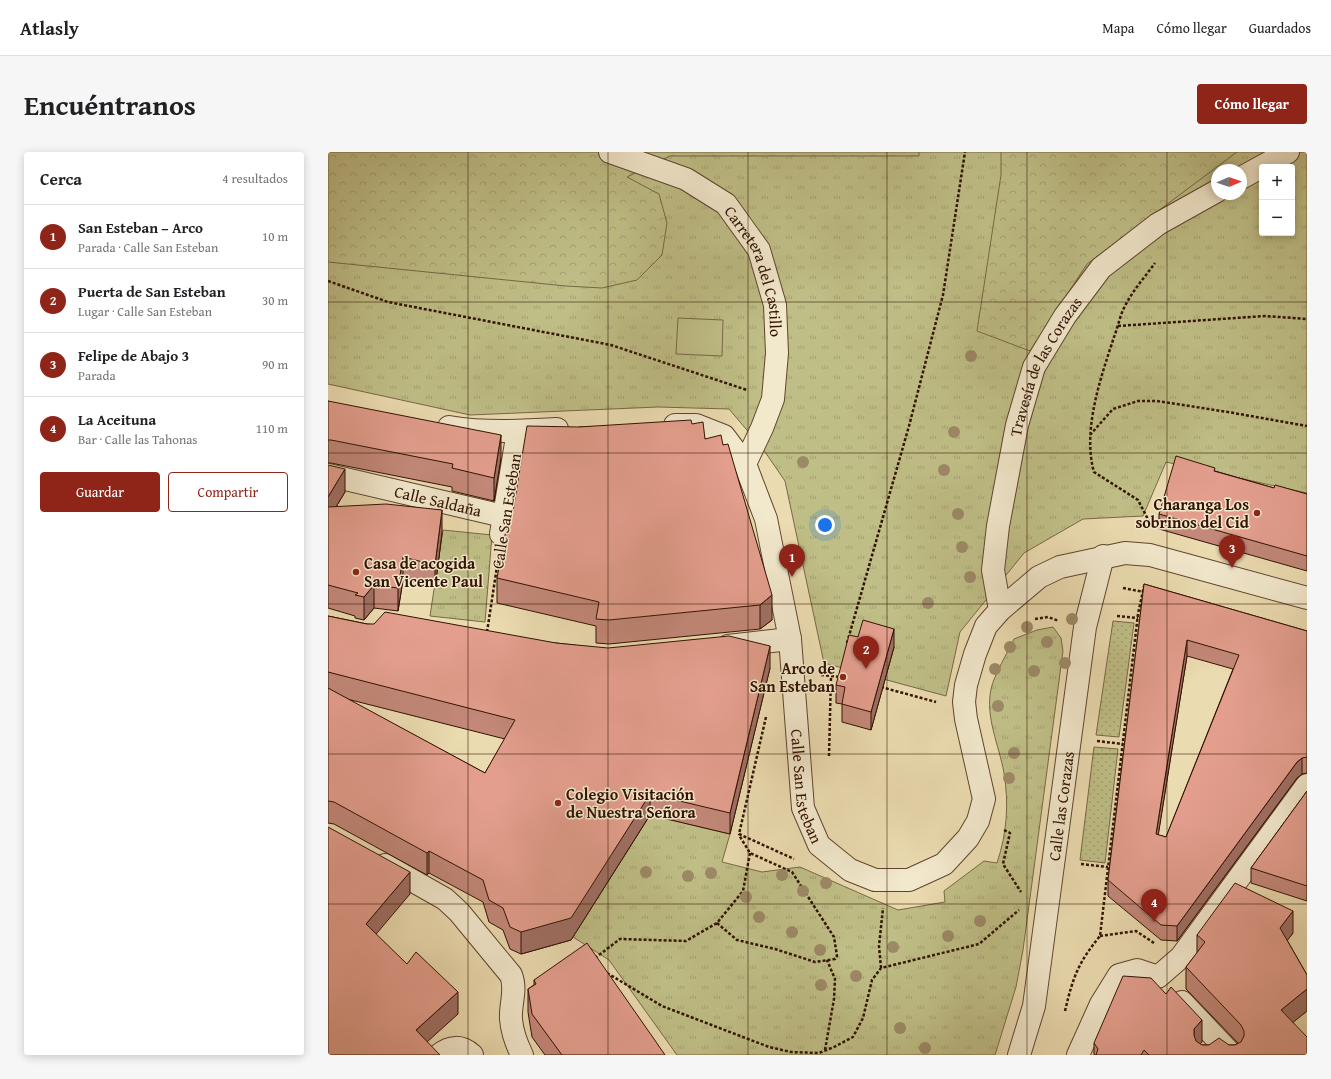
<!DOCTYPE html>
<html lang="es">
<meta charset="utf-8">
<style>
body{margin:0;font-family:"Gentium Book Plus",serif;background:#f6f6f6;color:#202124}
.controls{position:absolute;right:12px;top:12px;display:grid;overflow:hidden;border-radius:4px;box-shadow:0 2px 10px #0003}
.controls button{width:36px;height:36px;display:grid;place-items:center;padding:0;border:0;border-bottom:1px solid #e0e0e0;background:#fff;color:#202124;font:20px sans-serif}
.compass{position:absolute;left:883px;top:12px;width:36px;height:36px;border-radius:50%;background:#fff;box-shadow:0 2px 10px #0003;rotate:88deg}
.you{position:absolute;left:497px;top:373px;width:14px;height:14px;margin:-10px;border:3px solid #fff;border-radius:50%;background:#1a73e8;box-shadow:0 0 0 6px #1a73e833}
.badge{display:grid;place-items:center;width:26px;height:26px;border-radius:50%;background:#8f2418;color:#fff;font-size:13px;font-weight:700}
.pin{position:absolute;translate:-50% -33px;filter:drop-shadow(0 1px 2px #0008)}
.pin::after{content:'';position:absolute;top:21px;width:14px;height:12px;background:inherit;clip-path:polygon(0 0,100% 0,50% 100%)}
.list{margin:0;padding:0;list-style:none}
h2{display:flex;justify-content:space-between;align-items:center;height:52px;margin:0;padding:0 16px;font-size:17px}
h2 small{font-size:13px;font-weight:400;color:#757577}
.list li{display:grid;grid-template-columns:26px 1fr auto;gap:12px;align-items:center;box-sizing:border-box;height:64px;padding:0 16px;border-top:1px solid #e0e0e0}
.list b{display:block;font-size:15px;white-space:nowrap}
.list p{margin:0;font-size:13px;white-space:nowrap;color:#757577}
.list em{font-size:13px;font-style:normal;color:#757577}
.actions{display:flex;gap:8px;padding:12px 16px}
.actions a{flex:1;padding:9px 0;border:1px solid #8f2418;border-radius:4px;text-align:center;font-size:14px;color:#8f2418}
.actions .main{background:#8f2418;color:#fff}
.map{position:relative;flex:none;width:979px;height:903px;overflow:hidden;border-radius:4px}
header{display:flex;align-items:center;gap:24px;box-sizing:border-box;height:56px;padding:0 20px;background:#fff;border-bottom:1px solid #e0e0e0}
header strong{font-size:19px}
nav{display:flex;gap:22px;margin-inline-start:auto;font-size:14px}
.intro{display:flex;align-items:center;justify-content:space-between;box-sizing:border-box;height:96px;padding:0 24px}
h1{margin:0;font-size:28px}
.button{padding:10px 18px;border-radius:4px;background:#8f2418;color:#fff;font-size:14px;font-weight:700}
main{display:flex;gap:24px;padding:0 24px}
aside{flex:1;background:#fff;border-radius:4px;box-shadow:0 2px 10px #0003}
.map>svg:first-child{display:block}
</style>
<header>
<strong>Atlasly</strong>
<nav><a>Mapa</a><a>Cómo llegar</a><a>Guardados</a></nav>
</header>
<div class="intro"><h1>Encuéntranos</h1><a class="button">Cómo llegar</a></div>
<main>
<aside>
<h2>Cerca<small>4 resultados</small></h2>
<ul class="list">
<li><span class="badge">1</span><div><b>San Esteban – Arco</b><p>Parada · Calle San Esteban</p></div><em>10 m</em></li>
<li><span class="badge">2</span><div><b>Puerta de San Esteban</b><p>Lugar · Calle San Esteban</p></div><em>30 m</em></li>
<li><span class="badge">3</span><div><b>Felipe de Abajo 3</b><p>Parada</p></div><em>90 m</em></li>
<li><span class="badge">4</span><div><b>La Aceituna</b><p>Bar · Calle las Tahonas</p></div><em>110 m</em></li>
</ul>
<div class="actions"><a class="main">Guardar</a><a>Compartir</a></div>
</aside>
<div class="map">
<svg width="979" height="903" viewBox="0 0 979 903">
<defs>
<pattern id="grass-tufts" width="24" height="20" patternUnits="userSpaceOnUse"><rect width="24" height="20" fill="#bfbe86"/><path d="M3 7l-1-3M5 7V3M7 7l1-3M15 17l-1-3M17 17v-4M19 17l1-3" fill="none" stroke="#a5a272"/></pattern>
<pattern id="forest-crowns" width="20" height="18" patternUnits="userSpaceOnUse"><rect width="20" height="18" fill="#bfbe86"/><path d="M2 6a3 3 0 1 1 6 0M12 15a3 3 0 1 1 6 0" fill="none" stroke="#a5a272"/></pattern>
<pattern id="garden-dots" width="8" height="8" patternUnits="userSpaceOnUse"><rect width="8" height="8" fill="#bfbe86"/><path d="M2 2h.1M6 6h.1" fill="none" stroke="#a5a272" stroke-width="1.8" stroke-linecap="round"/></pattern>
</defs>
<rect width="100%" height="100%" fill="#ebdbb0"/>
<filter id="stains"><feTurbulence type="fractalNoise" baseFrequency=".005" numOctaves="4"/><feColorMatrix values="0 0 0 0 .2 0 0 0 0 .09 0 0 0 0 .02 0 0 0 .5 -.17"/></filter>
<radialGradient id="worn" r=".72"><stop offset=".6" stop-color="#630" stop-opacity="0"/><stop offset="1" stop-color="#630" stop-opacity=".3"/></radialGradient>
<!-- grass -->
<path fill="url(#grass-tufts)" stroke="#786844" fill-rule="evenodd" d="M0,0H979V341L838,310L815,364L755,367L696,401L632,480L618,544L496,511L457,329L435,297L401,257L330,255L142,263L0,232ZM934,15H964V81H934ZM889,18H913V42H889Z
M115,378L164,383L157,470L102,464Z
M725,475L733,486L735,499L695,798L688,835L667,903H349L281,808L245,785L322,663L402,682L394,710L434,720L472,715L570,758L617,750L616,739L656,709L669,711C679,681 681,652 676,621C671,593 657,565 663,537C666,523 680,500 686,487L709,478Z"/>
<!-- forest -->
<path fill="url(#forest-crowns)" stroke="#786844" d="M0,0H591V4H342L299,25L331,42L339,71L334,103L309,128L274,136L238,134L0,110Z
M673,0H909L759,112L702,199L649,179L673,23Z"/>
<!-- park -->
<path fill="#bfbe86" stroke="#786844" d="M350,166L395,168L394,204L348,202Z"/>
<!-- garden -->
<path fill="url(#garden-dots)" stroke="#786844" d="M785,469L806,471L791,585L768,583Z
M766,595L790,597L777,711L752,708Z"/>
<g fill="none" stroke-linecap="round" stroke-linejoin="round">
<!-- minor casing -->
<g stroke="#60442e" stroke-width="24">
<g id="minor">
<path id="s1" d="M282,0L358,27L398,52L431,98L447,153L449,201L445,247L434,276L417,312"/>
<path d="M913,26L960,0"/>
<path id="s2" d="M347,273H368L396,284L417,312L438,367L462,487L475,656L491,693L522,718L547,728H581L616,712L640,686L650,669L656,647L638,567L636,550L638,533L647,502L658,474L672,458L711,425L732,415L797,401L822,403L979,446"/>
<path d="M121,275C157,281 193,279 229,277"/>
<path id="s3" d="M0,323L175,364"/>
<path d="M173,382L190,279"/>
<path id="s4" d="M672,458L665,418L670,374L689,273L706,215L737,164L773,116L830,72L889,39"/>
<path d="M400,494L462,487"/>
<path d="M57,713L117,747L131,760L183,823C189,838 182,851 183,867C184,880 188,891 194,903"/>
<path d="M854,850L904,903"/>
<path d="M111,903C122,894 133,893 144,903"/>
<path id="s5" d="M691,903L706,854L757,475L775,404"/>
<path d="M750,903L773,852L791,823L809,818L830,825L853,805L979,633"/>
</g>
</g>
<!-- path -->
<path stroke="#321202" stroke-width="2.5" stroke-dasharray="3 2" stroke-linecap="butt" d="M0,129L60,150L283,193L419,238
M790,174L937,164L979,167
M762,283L785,257L810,249H829L900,260L979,274
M824,375L810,348L766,320C754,278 773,225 786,185C790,175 792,163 797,154C805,138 817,125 827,111
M828,376L831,366
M795,436L816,440
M789,464L810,466
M707,467L720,465L731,469
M159,480L170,408
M519,491L581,274L615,143L637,0
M493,523L514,525
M553,535L608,550
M438,565L411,682L466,707
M769,589L795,592
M501,604L503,524
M676,678L682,681L675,712L693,740
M753,712L780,715
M389,771L409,788L447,797L487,810L507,807L509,804L506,785L464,720L422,701L411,683
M772,784L808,779L826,791
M267,806L292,787L358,789L389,771L415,739L422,701
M553,816L551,794L555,756
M279,821L334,854L441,895L463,900L491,901L506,895L525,885L535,866L544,828L553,816L651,792L691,758
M737,859C745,825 750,811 772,784L810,462L816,434
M497,898L506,847L507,827L499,808"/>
<!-- minor -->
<use href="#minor" stroke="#f2e8cc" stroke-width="22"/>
</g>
<!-- trees -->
<g fill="#9c8966">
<circle cx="643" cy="204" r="6"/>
<circle cx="626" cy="280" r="6"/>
<circle cx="475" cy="310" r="6"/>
<circle cx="616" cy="318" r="6"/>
<circle cx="630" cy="362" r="6"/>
<circle cx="634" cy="395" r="6"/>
<circle cx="642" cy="425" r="6"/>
<circle cx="600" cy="451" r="6"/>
<circle cx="744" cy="467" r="6"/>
<circle cx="699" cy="475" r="6"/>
<circle cx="719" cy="490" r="6"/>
<circle cx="682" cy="495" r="6"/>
<circle cx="737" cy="511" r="6"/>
<circle cx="667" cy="517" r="6"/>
<circle cx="706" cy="519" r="6"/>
<circle cx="670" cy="554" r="6"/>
<circle cx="686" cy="601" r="6"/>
<circle cx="681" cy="626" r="6"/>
<circle cx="318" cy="720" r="6"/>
<circle cx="383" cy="721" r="6"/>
<circle cx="454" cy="723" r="6"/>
<circle cx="360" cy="724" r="6"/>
<circle cx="498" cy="731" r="6"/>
<circle cx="475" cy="739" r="6"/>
<circle cx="418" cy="745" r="6"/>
<circle cx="431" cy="765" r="6"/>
<circle cx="652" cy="769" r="6"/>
<circle cx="464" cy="780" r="6"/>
<circle cx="620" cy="784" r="6"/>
<circle cx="565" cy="795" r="6"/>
<circle cx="492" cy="798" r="6"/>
<circle cx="528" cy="824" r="6"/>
<circle cx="493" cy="833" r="6"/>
<circle cx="572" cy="876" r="6"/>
<circle cx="597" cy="896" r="6"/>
</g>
<!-- wall -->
<path fill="#c38879" stroke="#321202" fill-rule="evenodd" d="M0,249L173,306L166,349L124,339V335L3,311H0Z
M364,272L377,287L395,293L444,468L432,477L281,492L268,491V474L169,451V426L251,275Z
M0,313L17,340L8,355L114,381L107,436L75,428L70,459L46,456L36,468L27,466V464L0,456Z
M887,319L946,336L979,342V419L831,377V362Z
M816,432L979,479V621L974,622L969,626L849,789L833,788L780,744V728ZM859,504L905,517L838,685L830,683Z
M0,464L39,472L228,491L442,516L402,682L322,663L243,788L193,802L182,797L175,778L161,770L155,750L101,721L99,723L6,672L0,671ZM19,547L177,587L157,621Z
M566,495L543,578L514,570V552L508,551V533Z
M979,639V749L923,731V716Z
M965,781L959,788L979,823V859L965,870L979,903H766V891L874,890L872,892L874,893H907L910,891L858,837V815L869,801V783Z
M206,828L337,903H217L204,885L200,860V837L206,833Z"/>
<!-- shaded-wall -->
<path fill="#9f6f63" stroke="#321202" d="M173,283V306L166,349V326Z
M17,317V340L0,368V345Z
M114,358V381L107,436V413Z
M75,405V428L70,459V436Z
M46,433V456L36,468V445Z
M444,443V468L432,477V453Z
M566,477V495L543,578V560Z
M859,488V504L828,697V682Z
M442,494V516L402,682V661Z
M974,606V622L969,626L849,789V774L969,610Z
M322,642V663L243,788L193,802V780Z
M101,699V721L99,723V701Z
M82,720V742L38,794V772Z
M965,759V781L952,798V776Z
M979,837V859L953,880V858Z
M130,840V862L88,900V878Z
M874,868V890L866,898V877Z"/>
<!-- building -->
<path fill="#e39e8d" stroke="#321202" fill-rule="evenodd" d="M0,249L173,283L166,326L124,316L125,312L3,288H0Z
M363,268L364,272L375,270L377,287L393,283L395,293L400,292L444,443L432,453L281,468L268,467L271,450L169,426L180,367L185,359L199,274L251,275Z
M848,304L887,316L886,319L946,336L947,333L979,342V404L831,362Z
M0,313L17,317L0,345Z
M58,352L114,358L107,413L75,405L70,436L46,433L36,445L27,443L30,441L0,433V355Z
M816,432L979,479V605L974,606L969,610L849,774L833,773L780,728ZM859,488L911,503L838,685L828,682Z
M57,460L228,491L280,496L401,484L442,494L402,661L322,642L243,766L193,780L182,775L175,756L161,748L155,728L101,699L99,701L6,650L0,649V536L157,621L187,568L0,520V464L39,472H46Z
M535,468L566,477L543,560L514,552L517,535L508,533L521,483L530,485Z
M979,639V734L923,716Z
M0,675L82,720L38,772L79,812L88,800L130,840L88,878L112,903H0Z
M907,731L965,759L952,776L979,823V837L953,858L979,885V903H821L816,898L813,903H768L770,897L766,891L795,824L823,826L838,842L843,835L874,868L866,877V883L868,889L874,893H881L891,886L901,893H907L913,890L916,884V879L913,873L858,815L877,790L869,783Z
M259,791L326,887L337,903H234L204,862L200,837L208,832L206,828Z"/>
<!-- grid -->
<path fill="none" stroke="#321202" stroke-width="1" stroke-opacity="0.55" d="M140,0V903M280,0V903M420,0V903M559,0V903M699,0V903M839,0V903M0,150H979M0,301H979M0,452H979M0,602H979M0,752H979"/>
<!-- markers -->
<g fill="#8f2418" stroke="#f2e8cc" stroke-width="1.5">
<circle cx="929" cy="361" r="4"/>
<circle cx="28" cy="420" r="4"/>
<circle cx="515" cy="525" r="4"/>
<circle cx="230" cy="651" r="4"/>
</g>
<g text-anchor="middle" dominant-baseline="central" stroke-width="3" stroke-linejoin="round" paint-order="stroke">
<!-- street labels -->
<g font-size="16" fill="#321202" stroke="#f2e8cc">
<text stroke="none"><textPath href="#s1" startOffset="203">Carretera del Castillo</textPath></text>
<text stroke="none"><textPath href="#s4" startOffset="253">Travesía de las Corazas</textPath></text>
<text stroke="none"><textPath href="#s3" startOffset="113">Calle Saldaña</textPath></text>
<text transform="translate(178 359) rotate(-81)">Calle San Esteban</text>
<text stroke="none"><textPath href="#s2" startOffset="416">Calle San Esteban</textPath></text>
<text stroke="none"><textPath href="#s5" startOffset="253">Calle las Corazas</textPath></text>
</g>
<!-- poi labels -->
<g font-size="16" font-weight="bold" fill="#321202" stroke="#f2e8cc" text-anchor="end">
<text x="921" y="352">Charanga Los<tspan x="921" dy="18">sobrinos del Cid</tspan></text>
<text x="36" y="411" text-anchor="start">Casa de acogida<tspan x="36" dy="18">San Vicente Paul</tspan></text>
<text x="507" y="516">Arco de<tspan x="507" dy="18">San Esteban</tspan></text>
<text x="238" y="642" text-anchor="start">Colegio Visitación<tspan x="238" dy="18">de Nuestra Señora</tspan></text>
</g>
</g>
<rect width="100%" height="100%" filter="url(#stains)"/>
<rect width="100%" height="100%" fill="url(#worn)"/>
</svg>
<div class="controls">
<button>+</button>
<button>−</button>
</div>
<svg class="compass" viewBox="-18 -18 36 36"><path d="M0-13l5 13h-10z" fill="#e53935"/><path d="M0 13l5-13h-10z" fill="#757577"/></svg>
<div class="you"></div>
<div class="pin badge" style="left:464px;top:425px">1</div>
<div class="pin badge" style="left:538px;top:517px">2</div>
<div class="pin badge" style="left:904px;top:416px">3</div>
<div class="pin badge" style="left:826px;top:770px">4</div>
</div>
</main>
